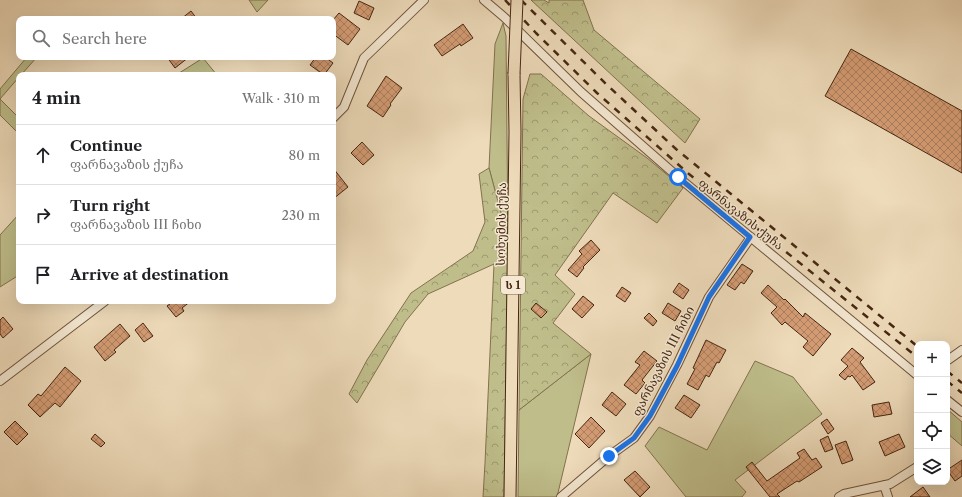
<!DOCTYPE html>
<meta charset="utf-8">
<style>
body{margin:0;font-family:"Libre Caslon Text","Noto Serif Georgian",serif;background:#f2f2f2;color:#202124}
.controls{position:absolute;right:12px;bottom:12px;display:grid;overflow:hidden;border-radius:8px;box-shadow:0 4px 16px #0002}
.controls button{width:36px;height:36px;display:grid;place-items:center;padding:0;border:0;border-bottom:1px solid #e0e0e0;background:#fff;color:#202124;font:20px sans-serif}
.stop{position:absolute;width:12px;height:12px;margin:-9px;border:3px solid #1a73e8;border-radius:50%;background:#fff}
.stop.end{background:#1a73e8;border-color:#fff;box-shadow:0 1px 4px #0008}
.list{margin:0;padding:0;list-style:none}
h2{display:flex;justify-content:space-between;align-items:center;height:52px;margin:0;padding:0 16px;font-size:17px}
h2 small{font-size:13px;font-weight:400;color:#757577}
.list li{display:grid;grid-template-columns:26px 1fr auto;gap:12px;align-items:center;box-sizing:border-box;height:60px;padding:0 16px;border-top:1px solid #e0e0e0}
.list b{display:block;font-size:15px;white-space:nowrap}
.list p{margin:0;font-size:13px;white-space:nowrap;color:#757577}
.list em{font-size:13px;font-style:normal;color:#757577}
.icon{flex:none;width:22px;height:22px;fill:none;stroke:currentColor;stroke-width:2;stroke-linecap:round;stroke-linejoin:round}
.map{position:relative;flex:none;width:962px;height:497px;overflow:hidden}
.search{position:absolute;background:#fff;box-shadow:0 4px 16px #0002;left:16px;top:16px;width:320px;height:44px;display:flex;align-items:center;gap:10px;box-sizing:border-box;padding:0 14px;border-radius:8px;color:#757577;font-size:15px}
.panel{position:absolute;background:#fff;box-shadow:0 4px 16px #0002;left:16px;top:72px;width:320px;height:232px;border-radius:8px}
.map>svg:first-child{display:block}
</style>
<div class="map">
<svg width="962" height="497" viewBox="0 0 962 497">
<defs>
<pattern id="forest-crowns" width="20" height="18" patternUnits="userSpaceOnUse"><rect width="20" height="18" fill="#bfbe8b"/><path d="M2 6a3 3 0 1 1 6 0M12 15a3 3 0 1 1 6 0" fill="none" stroke="#9d9a70"/></pattern>
<pattern id="building-cross-hatch" width="8" height="8" patternUnits="userSpaceOnUse"><rect width="8" height="8" fill="#d49c74"/><path d="M0 0l8 8M0 8l8-8" fill="none" stroke="#ae7f5e"/></pattern>
</defs>
<rect width="100%" height="100%" fill="#eedbba"/>
<filter id="stains"><feTurbulence type="fractalNoise" baseFrequency=".005" numOctaves="4"/><feColorMatrix values="0 0 0 0 .2 0 0 0 0 .09 0 0 0 0 .02 0 0 0 .5 -.17"/></filter>
<radialGradient id="worn" r=".72"><stop offset=".6" stop-color="#630" stop-opacity="0"/><stop offset="1" stop-color="#630" stop-opacity=".3"/></radialGradient>
<!-- green -->
<path fill="#bfbe8b" stroke="#82724e" d="M249,0H268L257,12Z
M503,23L506,36L508,239L489,168L495,44Z
M27,57H37L21,75H19V77L0,99L19,118V134L0,115V89Z
M203,58L217,75H176Z
M19,214V275L0,287V235Z
M591,354L557,497H518L519,410Z
M755,361L793,377L822,414L735,480L746,492L742,497H686L645,446L659,427L707,450Z
M947,409L962,422V446L947,433Z"/>
<!-- forest -->
<path fill="url(#forest-crowns)" stroke="#82724e" d="M531,0H544L549,3V0H583L594,30L700,119L685,143Z
M530,74H541L589,116L647,158L683,188L657,223L613,193L555,275L575,294L553,323L591,354L519,410L523,99Z
M489,168L508,239L504,497H483L485,463L494,264L428,294L405,322L357,403L349,394L367,360L411,293L473,251L485,222L479,174Z"/>
<!-- building -->
<path fill="url(#building-cross-hatch)" stroke="#462612" d="M359,1L374,8L369,20L354,13Z
M191,11L197,19H181Z
M339,13L360,29L348,45L333,34V20Z
M463,24L473,38L461,46L460,44L442,56L434,45Z
M851,49L962,111V173L825,96Z
M167,57H189L175,68Z
M316,57H325L333,63L324,75L310,65Z
M386,76L402,88L390,104L391,105L383,117L367,106Z
M362,142L374,155L363,165L351,153Z
M333,168L348,187L333,199Z
M591,240L600,250L583,267L584,268L577,277L568,270L582,254L579,251Z
M742,264L753,271L744,284L741,282L735,290L727,285Z
M679,283L689,290L683,299L673,292Z
M768,285L784,300L785,299L803,317L805,313L831,334L813,356L803,347L808,341L785,322L782,325L771,313L777,307L761,293Z
M622,287L631,293L625,302L616,296Z
M583,296L594,305L582,318L572,309Z
M174,301H191L182,308L184,311L176,317L167,306Z
M536,303L547,312L541,318L531,309Z
M668,303L681,311L675,321L662,313Z
M649,313L657,321L653,326L644,318Z
M3,317L13,329L3,338L0,334V320Z
M143,323L153,336L144,342L135,330Z
M120,324L130,336L114,350L116,352L105,361L94,347Z
M706,340L726,350L719,363L717,362L709,377L706,375L698,390L687,384L695,369L693,368Z
M852,348L864,358L860,362L875,382L863,390L852,375L850,377L848,376L845,380L839,375L848,366L841,360Z
M644,351L657,361L642,380L645,383L636,394L624,385L640,365L635,362Z
M65,367L81,381L60,407L55,403L40,417L28,405L38,394L41,396Z
M612,392L626,404L616,416L602,405Z
M684,395L700,405L691,418L675,408Z
M889,402L892,414L874,417L872,405Z
M591,417L605,431L589,448L575,434Z
M827,419L834,429L828,434L821,423Z
M15,421L28,434L17,445L4,432Z
M95,434L105,443L101,447L91,439Z
M899,434L905,447L885,456L879,442Z
M828,436L833,449L825,452L820,440Z
M846,441L853,460L842,464L835,445Z
M804,449L812,460L816,458L822,467L799,482L797,481L777,494L780,497H770L746,467L752,462L767,481L800,458L797,453Z
M962,460V476L955,481L947,470Z
M635,471L650,487L640,497L624,480Z
M923,487L930,497H910Z"/>
<g fill="none" stroke-linecap="round" stroke-linejoin="round">
<!-- minor casing -->
<g stroke="#70533c" stroke-width="10">
<path id="minor" d="M484,0L504,17L581,92L678,177L917,375
M333,118L344,107L364,58L424,0
M948,360L962,350
M0,381L105,301
M947,400L962,412
M884,485L888,497
M561,497L609,456L634,438L650,416L677,365L709,297L751,237
M839,497L844,494L890,484L917,467"/>
</g>
<!-- highway casing -->
<g stroke="#462612" stroke-width="13">
<path id="highway" d="M510,497L515,132L514,74"/>
</g>
<!-- minor -->
<use href="#minor" stroke="#f4e8d2" stroke-width="8"/>
<!-- highway -->
<use href="#highway" stroke="#eedbba" stroke-width="11"/>
<!-- rail -->
<path stroke="#462612" stroke-width="2.5" stroke-dasharray="7 7" stroke-linecap="butt" d="M505,0L536,33L597,93L689,174L917,357
M521,0L606,84L676,149L917,346
M947,371L962,383
M947,381L962,393"/>
<!-- highway-bridge casing -->
<g stroke="#462612" stroke-width="13" stroke-linecap="butt">
<path id="highway-bridge" d="M514,74L517,0"/>
</g>
<!-- highway-bridge -->
<use href="#highway-bridge" stroke="#eedbba" stroke-width="11"/>
</g>
<g fill="none" stroke-linecap="round" stroke-linejoin="round">
<!-- route -->
<path stroke="#1a73e8" stroke-width="5" d="M609,456L634,438L650,416L677,366L709,297L750,237L678,177"/>
</g>
<g text-anchor="middle" dominant-baseline="central" stroke-width="3" stroke-linejoin="round" paint-order="stroke">
<!-- shield labels -->
<rect fill="#f4e8d2" stroke="#7a604c" stroke-width="1" x="501" y="276" width="24" height="18" rx="3"/>
<g font-size="11" font-weight="bold" fill="#462612">
<text x="513" y="285">ს 1</text>
</g>
<!-- street labels -->
<g font-size="12" fill="#462612" stroke="#f4e8d2">
<text transform="translate(741 214) rotate(39)">ფარნავაზის ქუჩა</text>
<text transform="translate(501 224) rotate(-89)">სოხუმის ქუჩა</text>
<text transform="translate(663 361) rotate(-63)">ფარნავაზის III ჩიხი</text>
</g>
</g>
<rect width="100%" height="100%" filter="url(#stains)"/>
<rect width="100%" height="100%" fill="url(#worn)"/>
</svg>
<div class="controls">
<button>+</button>
<button>−</button>
<button><svg class="icon" aria-label="locate" viewBox="0 0 24 24"><circle cx="12" cy="12" r="6"/><path d="M12 2v4M12 18v4M2 12h4M18 12h4"/></svg></button>
<button><svg class="icon" aria-label="layers" viewBox="0 0 24 24"><path d="M12 4l9 5-9 5-9-5zM3 14l9 5 9-5"/></svg></button>
</div>
<div class="stop" style="left:678px;top:177px"></div>
<div class="stop end" style="left:609px;top:456px"></div>
<div class="search"><svg class="icon" aria-label="search" viewBox="0 0 24 24"><circle cx="10" cy="10" r="6"/><path d="M15 15l6 6"/></svg>Search here</div>
<section class="panel">
<h2>4 min<small>Walk · 310 m</small></h2>
<ul class="list">
<li><svg class="icon" aria-label="ahead" viewBox="0 0 24 24"><path d="M12 20V5M6 11l6-6 6 6"/></svg><div><b>Continue</b><p>ფარნავაზის ქუჩა</p></div><em>80 m</em></li>
<li><svg class="icon" aria-label="right" viewBox="0 0 24 24"><path d="M7 20v-9h11M14 6l5 5-5 5"/></svg><div><b>Turn right</b><p>ფარნავაზის III ჩიხი</p></div><em>230 m</em></li>
<li><svg class="icon" aria-label="arrive" viewBox="0 0 24 24"><path d="M6 21V4h12l-3 4 3 4H6"/></svg><div><b>Arrive at destination</b></div></li>
</ul>
</section>
</div>
